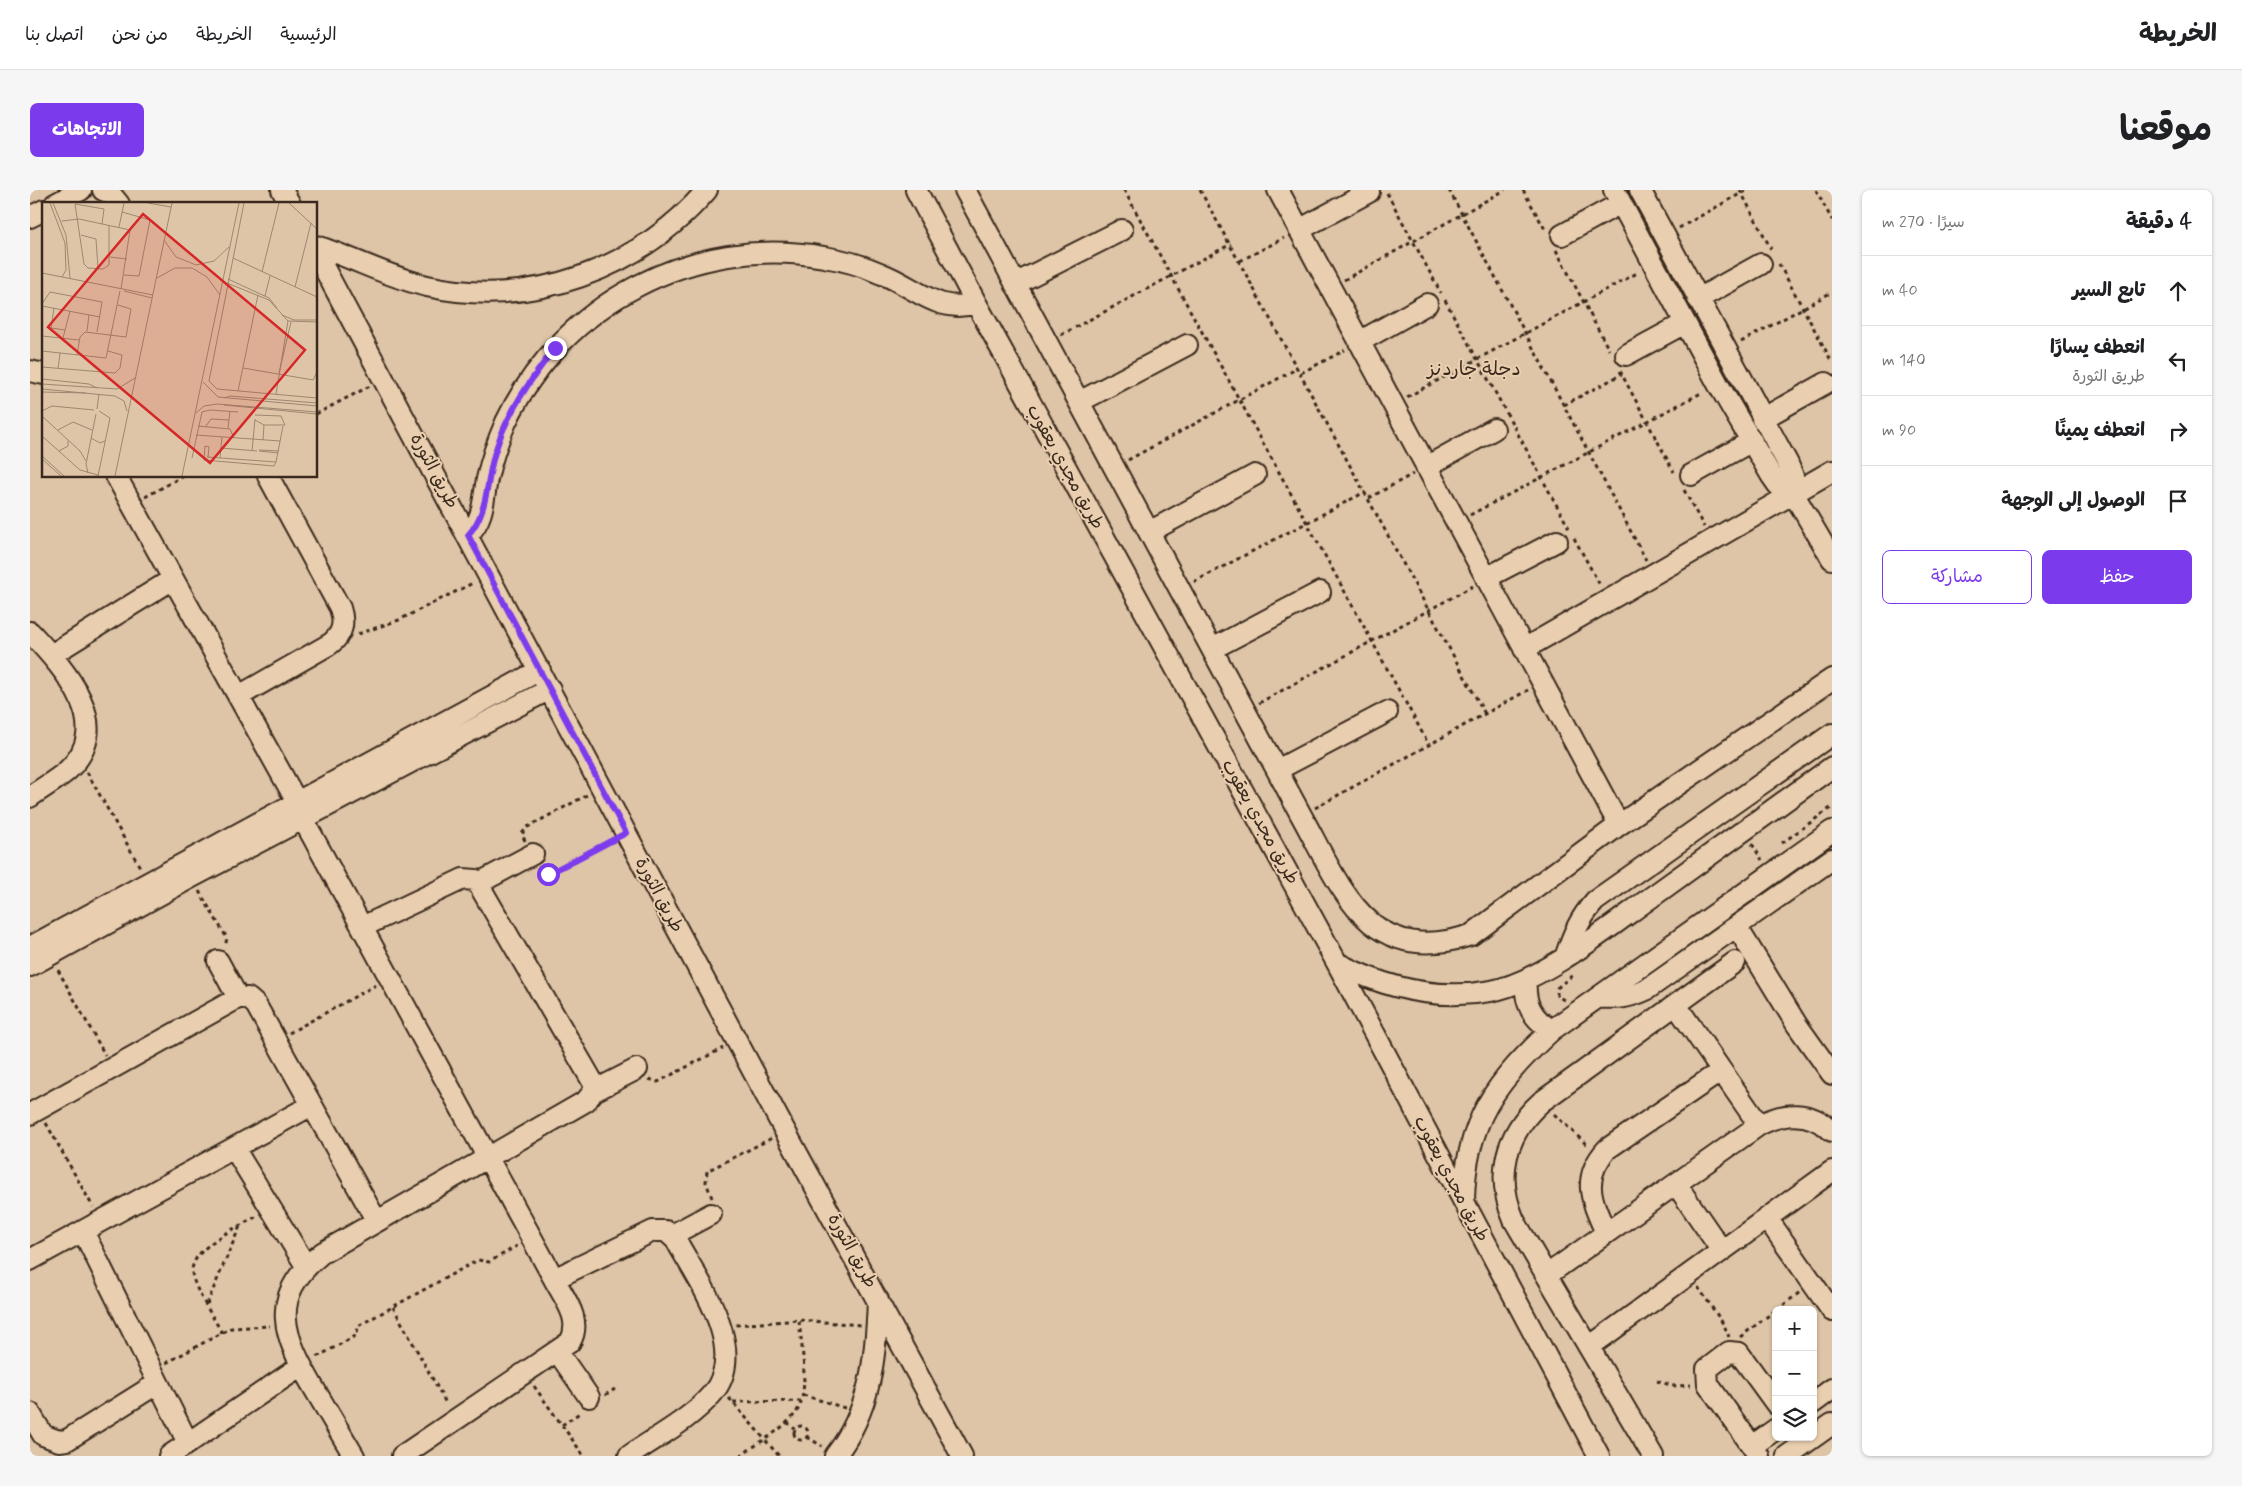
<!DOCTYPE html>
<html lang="ar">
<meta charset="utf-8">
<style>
body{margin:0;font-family:Mynerve,"Playpen Sans Arabic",sans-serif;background:#f6f6f6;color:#202124;direction:rtl}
.controls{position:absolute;right:15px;bottom:15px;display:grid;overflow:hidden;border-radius:8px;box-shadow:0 1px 4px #0004}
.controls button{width:45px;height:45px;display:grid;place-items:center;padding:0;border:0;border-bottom:1px solid #e0e0e0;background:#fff;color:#202124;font:25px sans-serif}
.stop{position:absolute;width:15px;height:15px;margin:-11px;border:4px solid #7c3aed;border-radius:50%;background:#fff}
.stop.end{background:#7c3aed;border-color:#fff;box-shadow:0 1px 5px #0008}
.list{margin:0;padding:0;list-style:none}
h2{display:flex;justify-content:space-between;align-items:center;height:65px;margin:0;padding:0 20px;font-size:21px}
h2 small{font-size:16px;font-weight:400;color:#757577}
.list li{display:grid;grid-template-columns:32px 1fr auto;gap:15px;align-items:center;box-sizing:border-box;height:70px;padding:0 20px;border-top:1px solid #e0e0e0}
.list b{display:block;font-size:19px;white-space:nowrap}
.list p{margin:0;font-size:16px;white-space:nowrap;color:#757577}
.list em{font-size:16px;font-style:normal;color:#757577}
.actions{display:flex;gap:10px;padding:15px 20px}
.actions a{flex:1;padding:11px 0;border:1px solid #7c3aed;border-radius:8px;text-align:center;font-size:18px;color:#7c3aed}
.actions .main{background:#7c3aed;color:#fff}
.icon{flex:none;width:28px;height:28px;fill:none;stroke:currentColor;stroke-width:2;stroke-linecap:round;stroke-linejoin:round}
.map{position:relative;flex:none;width:1802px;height:1266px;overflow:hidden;direction:ltr;border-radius:8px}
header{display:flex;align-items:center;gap:30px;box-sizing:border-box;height:70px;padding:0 25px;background:#fff;border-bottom:1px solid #e0e0e0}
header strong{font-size:24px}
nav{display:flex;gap:28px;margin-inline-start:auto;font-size:18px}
.intro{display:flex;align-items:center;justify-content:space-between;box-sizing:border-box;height:120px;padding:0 30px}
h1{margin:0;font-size:35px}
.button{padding:12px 22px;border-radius:8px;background:#7c3aed;color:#fff;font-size:18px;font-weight:700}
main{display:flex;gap:30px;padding:0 30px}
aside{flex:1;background:#fff;border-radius:8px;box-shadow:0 1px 4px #0004}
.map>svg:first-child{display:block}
</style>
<header>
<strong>الخريطة</strong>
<nav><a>الرئيسية</a><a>الخريطة</a><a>من نحن</a><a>اتصل بنا</a></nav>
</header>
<div class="intro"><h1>موقعنا</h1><a class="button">الاتجاهات</a></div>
<main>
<aside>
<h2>4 دقيقة<small>سيرًا · 270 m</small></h2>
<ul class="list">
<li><svg class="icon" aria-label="ahead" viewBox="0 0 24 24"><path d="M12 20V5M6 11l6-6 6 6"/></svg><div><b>تابع السير</b></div><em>40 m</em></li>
<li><svg class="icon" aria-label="left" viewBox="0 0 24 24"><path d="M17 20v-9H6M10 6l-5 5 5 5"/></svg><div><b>انعطف يسارًا</b><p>طريق الثورة</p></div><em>140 m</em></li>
<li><svg class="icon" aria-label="right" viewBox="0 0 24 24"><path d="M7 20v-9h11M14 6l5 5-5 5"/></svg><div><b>انعطف يمينًا</b></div><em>90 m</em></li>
<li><svg class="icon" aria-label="arrive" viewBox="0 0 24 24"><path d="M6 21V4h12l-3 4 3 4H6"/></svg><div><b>الوصول إلى الوجهة</b></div></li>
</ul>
<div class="actions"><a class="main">حفظ</a><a>مشاركة</a></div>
</aside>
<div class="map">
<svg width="1802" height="1266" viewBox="0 0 1802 1266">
<rect width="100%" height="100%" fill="#dec5a7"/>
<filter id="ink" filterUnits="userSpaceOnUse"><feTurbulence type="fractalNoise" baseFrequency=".02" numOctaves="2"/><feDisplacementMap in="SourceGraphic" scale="10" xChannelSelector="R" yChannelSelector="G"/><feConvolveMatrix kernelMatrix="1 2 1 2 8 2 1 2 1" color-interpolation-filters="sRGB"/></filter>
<g filter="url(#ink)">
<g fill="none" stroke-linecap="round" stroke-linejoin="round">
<!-- minor casing -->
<g stroke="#3b2a1e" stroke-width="24">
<path id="minor" d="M73,0L80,3L89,14
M252,0L260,14
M886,0L946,113L1307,773L1569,1266
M935,0L1271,625C1312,699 1338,778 1441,745L1589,635L1802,489
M1248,0L1589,635
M1584,0L1688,194L1741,285L1748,295L1763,303
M1610,0L1758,274L1763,286V303L1802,369
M25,14L51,0
M0,27L14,20
M1269,40L1339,2
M1532,45L1591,13
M286,56C324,68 358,87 397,96C501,119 608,80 677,0
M286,63L755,941L932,1266
M985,94L1092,40
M1668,109L1731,74
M1329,152L1397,114
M1596,165L1655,133
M0,181L14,184
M1049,212L1157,155
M1732,229L1796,193
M1396,277L1464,239
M1661,285L1722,251
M86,286L267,612
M1119,342L1225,285
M438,345C454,328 453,311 457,289C461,270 468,250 476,232C533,112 664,44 794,67C814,70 834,76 852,84C886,97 908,125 946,113
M1456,388L1527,351
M0,442C32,477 87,534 38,580C27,590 12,598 0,607
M1182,459L1290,402
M1494,459L1802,281
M21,465L143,389
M209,506L300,454C313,444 315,433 310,418L238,286
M1247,580L1357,522
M273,629L524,1089C534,1108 553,1130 540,1152L372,1266
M449,693L503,664
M1707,737L1767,835L1802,884
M0,757L510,480
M1536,765C1543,744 1550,728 1565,711L1802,544
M188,771L208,808
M1307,773C1355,798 1406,811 1461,801C1513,791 1579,737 1623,706C1683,663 1742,620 1802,577
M0,776L162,687L520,499
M1496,790C1494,813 1502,829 1522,840
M1569,807C1587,809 1599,808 1616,800L1802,669
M1646,815L1729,935
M564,901L607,879
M0,924L208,808H218L226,815L346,1030
M204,958L276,1076
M1646,994L1692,1061
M1434,1011C1435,932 1466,891 1522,840L1802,641
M1737,1028L1802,1121
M53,1041L158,1253
M1576,1043C1562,1011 1550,989 1577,959L1691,881
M642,1045L681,1024
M0,1070L282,915
M1517,1085L1729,935C1754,922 1780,920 1802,941
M524,1089L623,1041H636L646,1050C668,1091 720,1160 682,1204C660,1230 626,1247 599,1266
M1559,1157L1802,981
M527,1161L559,1207
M1783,1213L1802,1199
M0,1223L13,1245L29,1251L37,1250L128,1193
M1722,1256L1746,1239
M139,1266L271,1176
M324,1266C311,1244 298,1222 285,1200C254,1147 236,1108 292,1063L556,911L564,901V894L446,690L433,689L332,737
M805,1266C841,1220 846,1166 848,1110
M1623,1266L1484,1030C1465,986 1475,944 1511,912L1705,772
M1729,1266L1678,1194L1677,1179L1699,1162L1709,1163L1746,1214
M1757,1266L1802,1234"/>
</g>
<!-- path -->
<path stroke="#3b2a1e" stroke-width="3" stroke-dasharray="4 4" stroke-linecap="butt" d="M1094,0L1399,555
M1170,0L1455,524
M1419,0L1616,370
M1493,0L1516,41
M1710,0L1741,59
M1786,0L1802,30
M1357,3L1411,103
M1649,38L1717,0
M1526,60L1579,160
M1210,71L1254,48
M1749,74L1802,172
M1314,90L1475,0
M1415,110L1539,338
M1031,145L1201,54
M1711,152L1802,102
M1590,181L1644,282
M1271,183L1315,160
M1377,207L1609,82
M1534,215L1592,184
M286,224L340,196
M1098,270L1268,178
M1654,300L1674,337
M115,307L153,286
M1339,308L1383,284
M1440,325L1673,202
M1544,348L1571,397
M1164,392L1335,302
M328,444L369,430L443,393
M1229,513L1443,396
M57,582L111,679
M1285,618L1498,500
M495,651L492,644L496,638L557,605
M1752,653L1802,617
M1722,654L1732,670
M510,678L514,684H518L583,650
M169,701L197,748L195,757
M28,780L75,865
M1534,810L1527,806V798L1544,784
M259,843L346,795
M619,889L628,892L693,858
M1524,924L1558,956
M16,933L63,1017
M682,1008L676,992L677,981L742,948
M1668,1097L1694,1135L1699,1147
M177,1114L210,1036
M363,1117L417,1215
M1747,1120L1770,1102
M706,1135L769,1130L831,1135
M192,1143C184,1128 164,1099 162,1083C160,1058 208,1037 227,1026
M1710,1147L1746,1120
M287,1167L327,1145L328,1136L448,1070L459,1072L487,1056
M136,1173L201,1138L240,1136
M1627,1191L1644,1196L1661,1195
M504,1196L554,1266
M575,1205L585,1199
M773,1205L815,1218
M699,1208L749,1266
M703,1212L772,1211
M757,1232L765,1239
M532,1235L551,1222
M764 1243a7 7 0 1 1 14 0a7 7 0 1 1-14 0Z
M777,1247L792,1256
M710,1266C728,1253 751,1241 765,1224C781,1204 771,1154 769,1130"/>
<!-- minor -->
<use href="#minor" stroke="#e9cfb0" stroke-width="20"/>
</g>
</g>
<g fill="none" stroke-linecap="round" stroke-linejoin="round" filter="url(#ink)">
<!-- route -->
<path stroke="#7c3aed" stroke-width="6" d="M518,684L596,643L438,345C459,322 456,290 465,262C477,223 500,190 525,158"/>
</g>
<g text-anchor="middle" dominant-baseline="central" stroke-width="4" stroke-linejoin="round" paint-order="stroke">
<!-- street labels -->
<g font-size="18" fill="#3b2a1e" stroke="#e9cfb0">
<text transform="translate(1035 277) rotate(61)">طريق مجدي يعقوب</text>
<text transform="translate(404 281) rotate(62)">طريق الثورة</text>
<text transform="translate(1230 632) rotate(61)">طريق مجدي يعقوب</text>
<text transform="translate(629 705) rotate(62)">طريق الثورة</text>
<text transform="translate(1421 989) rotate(62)">طريق مجدي يعقوب</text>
<text transform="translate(822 1061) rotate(61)">طريق الثورة</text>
</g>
<!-- neighbourhood labels -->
<g font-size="19" fill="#3b2a1e" stroke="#e9cfb0">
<text x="1444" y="179">دجلة جاردنز</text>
</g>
</g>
<!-- overview -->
<g transform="translate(12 12)">
<rect width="275" height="275" fill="#dec5a7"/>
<path fill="none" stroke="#9d8770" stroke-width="1" d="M8,1L23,41L24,68L20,75M11,1L24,33L28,76M106,1L129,5M202,1L167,179L175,187L275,196M247,1L275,27M80,10L108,18L97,74L82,73M20,19L37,17L88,28L79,87M60,22L62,7L33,2L42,62L46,66L61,67L67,63V23M77,25L82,1M39,33L54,37L56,66M122,38L134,55L154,63L172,59L187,45M68,55L85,57M191,56L275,95M220,70L237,1M0,71L111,93M115,76L133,66H150L165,75L178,93M186,77L227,96L235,106M185,81L227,98L246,119L275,120M253,85L269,21M82,89L110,96M223,94L228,74M0,102L8,90L60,100L55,130M0,104L58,115M12,106L9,126L23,128M240,113L252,118H275M45,129L47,113M0,134L37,138M21,136L28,109M0,149L64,156L78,89M35,153L38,135L43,130L84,135L89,107L76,103M0,165L73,171L78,166L80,153L66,149M201,166L271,178L275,170M16,167L18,151M237,171L249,120M0,177L47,182L55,186M161,180L176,195L275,204M0,182L75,187L93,176M0,187L73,194L82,199L85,209M196,189L216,93M0,190L44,191M234,192L246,119M182,196L188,194L275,201M182,203L275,212M55,207L57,192M0,209L10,204L52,208M154,211L162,204L175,202L275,210M0,214L38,249L44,259M213,218L222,223H243L239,214L213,213M156,224L188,227L192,236M164,224L169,217L187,218M186,226L188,209M16,228L31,220L50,228M154,233L238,239M0,234L38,268L56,273M49,236L58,241L63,239M221,238L222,223M179,246L215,249M217,248L237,249M17,249L26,244V239M210,249L213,217M217,249L236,251M0,254L22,274M165,255L234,260M166,255L167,245L163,244L162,258L232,264L234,260M150,256L160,210L168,208L196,210M178,256L180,235M0,257L19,274M234,260L241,224M46,271L44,262L54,212M56,274L68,216L57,209M73,274L130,1M140,274L197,1"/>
<path fill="#d62828" fill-opacity="0.15" stroke="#d62828" stroke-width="2.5" d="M101,12L263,148L168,261L6,125Z"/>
<rect width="275" height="275" fill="none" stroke="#3b2a1e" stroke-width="2.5"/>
</g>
</svg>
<div class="controls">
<button>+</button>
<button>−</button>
<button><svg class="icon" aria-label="layers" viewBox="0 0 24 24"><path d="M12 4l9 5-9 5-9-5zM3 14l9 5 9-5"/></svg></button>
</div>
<div class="stop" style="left:518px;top:684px"></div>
<div class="stop end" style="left:525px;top:158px"></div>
</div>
</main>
